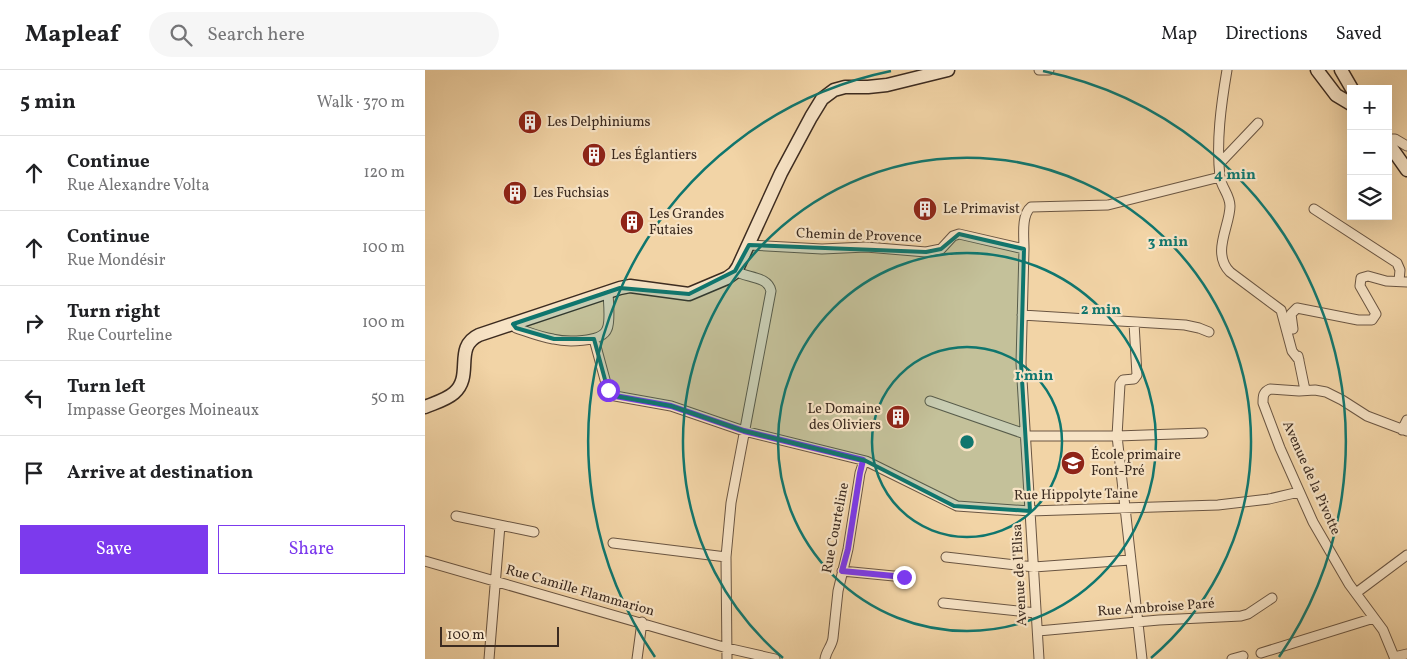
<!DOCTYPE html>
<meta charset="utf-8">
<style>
body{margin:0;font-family:Vollkorn,serif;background:#f6f6f6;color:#202124}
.controls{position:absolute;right:15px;top:15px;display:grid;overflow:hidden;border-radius:0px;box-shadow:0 5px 20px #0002}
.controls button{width:45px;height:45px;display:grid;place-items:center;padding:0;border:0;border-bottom:1px solid #e0e0e0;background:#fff;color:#202124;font:25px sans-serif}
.scale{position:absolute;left:15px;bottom:12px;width:119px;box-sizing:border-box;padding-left:5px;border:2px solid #3c2b20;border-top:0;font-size:14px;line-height:18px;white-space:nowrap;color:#3c2b20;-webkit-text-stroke:4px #f7e3c5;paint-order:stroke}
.stop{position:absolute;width:15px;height:15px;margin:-11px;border:4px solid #7c3aed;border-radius:50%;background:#fff}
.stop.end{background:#7c3aed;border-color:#fff;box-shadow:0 1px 5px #0008}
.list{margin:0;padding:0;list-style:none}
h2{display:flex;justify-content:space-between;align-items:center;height:65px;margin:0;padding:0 20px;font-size:21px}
h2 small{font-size:16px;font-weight:400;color:#757577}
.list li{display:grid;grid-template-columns:32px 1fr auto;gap:15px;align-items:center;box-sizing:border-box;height:75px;padding:0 20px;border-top:1px solid #e0e0e0}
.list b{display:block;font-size:19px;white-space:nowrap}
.list p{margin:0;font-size:16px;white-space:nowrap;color:#757577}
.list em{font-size:16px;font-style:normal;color:#757577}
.actions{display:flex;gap:10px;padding:15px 20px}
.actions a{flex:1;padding:11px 0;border:1px solid #7c3aed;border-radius:0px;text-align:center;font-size:18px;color:#7c3aed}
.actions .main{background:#7c3aed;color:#fff}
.icon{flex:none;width:28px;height:28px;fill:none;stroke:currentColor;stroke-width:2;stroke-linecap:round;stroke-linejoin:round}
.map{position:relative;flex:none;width:982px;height:589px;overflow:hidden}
header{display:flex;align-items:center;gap:30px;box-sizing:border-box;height:70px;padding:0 25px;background:#fff;border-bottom:1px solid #e0e0e0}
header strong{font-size:24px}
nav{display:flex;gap:28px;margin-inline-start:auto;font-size:18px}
.search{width:350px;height:45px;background:#f6f6f6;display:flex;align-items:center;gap:12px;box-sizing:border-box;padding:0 18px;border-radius:28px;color:#757577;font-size:19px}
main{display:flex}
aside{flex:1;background:#fff}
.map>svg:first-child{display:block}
</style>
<header>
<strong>Mapleaf</strong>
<div class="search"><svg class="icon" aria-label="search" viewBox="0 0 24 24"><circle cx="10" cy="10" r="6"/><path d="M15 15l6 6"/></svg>Search here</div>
<nav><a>Map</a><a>Directions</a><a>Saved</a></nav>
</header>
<main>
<aside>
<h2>5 min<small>Walk · 370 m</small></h2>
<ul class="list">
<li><svg class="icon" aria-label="ahead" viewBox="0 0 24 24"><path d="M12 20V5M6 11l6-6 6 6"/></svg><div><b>Continue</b><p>Rue Alexandre Volta</p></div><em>120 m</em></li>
<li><svg class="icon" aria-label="ahead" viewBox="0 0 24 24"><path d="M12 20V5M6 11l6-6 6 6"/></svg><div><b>Continue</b><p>Rue Mondésir</p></div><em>100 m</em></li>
<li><svg class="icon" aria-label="right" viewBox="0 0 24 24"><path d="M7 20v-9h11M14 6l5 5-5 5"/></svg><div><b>Turn right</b><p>Rue Courteline</p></div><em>100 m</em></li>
<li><svg class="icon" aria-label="left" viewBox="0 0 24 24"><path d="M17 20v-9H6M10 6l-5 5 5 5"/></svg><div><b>Turn left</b><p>Impasse Georges Moineaux</p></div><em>50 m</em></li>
<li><svg class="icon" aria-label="arrive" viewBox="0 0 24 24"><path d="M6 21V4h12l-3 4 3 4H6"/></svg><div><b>Arrive at destination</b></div></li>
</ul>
<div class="actions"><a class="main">Save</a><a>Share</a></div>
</aside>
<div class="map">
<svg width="982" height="589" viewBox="0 0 982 589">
<rect width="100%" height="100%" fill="#f2d4a6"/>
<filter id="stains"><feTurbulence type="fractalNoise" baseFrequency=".004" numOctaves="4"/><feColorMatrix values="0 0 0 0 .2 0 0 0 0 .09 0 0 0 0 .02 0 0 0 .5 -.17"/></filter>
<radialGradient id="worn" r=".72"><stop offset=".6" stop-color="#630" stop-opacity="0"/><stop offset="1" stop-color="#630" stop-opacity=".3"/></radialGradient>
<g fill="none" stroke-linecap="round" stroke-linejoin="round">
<!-- street casing -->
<g stroke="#6a5542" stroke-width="11">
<path id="street" d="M614,0H624
M802,0C796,35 791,72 795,107C796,117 805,125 805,136C805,156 786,183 805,202L856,240L867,281L874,290
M963,69H970L982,76
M795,93L833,53
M889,139L972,193L975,200L974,211
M324,175L397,179L441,177L501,182L516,179L528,166L534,164L599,179C599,167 596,145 606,137L683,135L795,107
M599,179L596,293L614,589
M597,245L760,255L774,258L784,262
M709,253L712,305L709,309L698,310L695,314L692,366L717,589
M88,254L91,258C103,262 115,267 128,269C140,272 177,273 182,259C186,251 183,230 183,221
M868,259L866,244L872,238L933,250H947L951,244L935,216L936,208L943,206L961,211L982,212
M169,269L182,317L190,326L246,336L319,361L441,391L532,436L605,441L793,435L844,429L874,422
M873,286L880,320
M505,331L600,364
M977,360L982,350
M600,366H692L778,363
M31,446L109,462
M188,473L301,487
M521,487L609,497L705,490
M0,491L302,578L350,589
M417,501L479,507
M931,523L982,485
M518,533L611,543
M613,561L734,550L816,546L823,544L847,528
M836,583L949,548
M969,587L982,584
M64,589L75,455
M212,589L217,552
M302,589L301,487L306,433L346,221C343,206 322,208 310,201
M400,589C401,581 407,576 408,568L413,521L423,479L435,403L439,391
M807,589L818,586
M970,589L958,560L924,514L888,452L855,378L838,333C838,326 838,322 845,319L874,321L890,320L901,322L917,330L942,346L982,361"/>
</g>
<!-- secondary casing -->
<g stroke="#3c2b20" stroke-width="15">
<path id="secondary" d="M892,0L911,25L926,34
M916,0L927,19
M963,73L982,100
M0,337C9,333 21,330 29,323C49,306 28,277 54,265L195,218L205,216L264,224L302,208L309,203L313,197L356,103L386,47L397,29L409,20L420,17H443L462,15L523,0"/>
</g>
<!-- street -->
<use href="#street" stroke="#f7e3c5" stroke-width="9"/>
<!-- secondary -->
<use href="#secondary" stroke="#f7e3c5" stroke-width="12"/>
</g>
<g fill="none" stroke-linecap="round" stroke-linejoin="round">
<!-- route -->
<path stroke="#7c3aed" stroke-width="6" d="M183,320L190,326L246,336L319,361L438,390L435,403L423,479L417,501L479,507"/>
</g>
<!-- marked area -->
<path fill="#0f766e" fill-opacity="0.2" stroke="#0f766e" stroke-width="4" stroke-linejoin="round" d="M534,164L599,179L596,293L605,441L529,436L441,391L319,361L246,336L190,326L182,317L169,269H129L91,258L88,254L195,218L264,224L310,201L324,175L501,182L516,179Z"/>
<!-- distance rings -->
<g fill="none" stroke="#0f766e" stroke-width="2.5">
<circle cx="542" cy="372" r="95"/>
<circle cx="542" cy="372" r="189"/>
<path d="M358 588A284 284 0 1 1 726 588"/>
<path d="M230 587A379 379 0 0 1 466 1M618 1A379 379 0 0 1 854 587"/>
</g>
<!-- icons -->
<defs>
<g id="building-disc" transform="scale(1.25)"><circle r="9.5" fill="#8f2418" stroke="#f7e3c5"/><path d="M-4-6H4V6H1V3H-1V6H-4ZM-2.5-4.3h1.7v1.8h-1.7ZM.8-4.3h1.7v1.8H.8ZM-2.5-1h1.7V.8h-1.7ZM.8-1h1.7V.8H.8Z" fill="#fff"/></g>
<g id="school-disc" transform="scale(1.25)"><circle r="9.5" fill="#8f2418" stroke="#f7e3c5"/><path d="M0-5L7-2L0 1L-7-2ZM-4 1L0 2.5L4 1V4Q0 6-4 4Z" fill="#fff"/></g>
</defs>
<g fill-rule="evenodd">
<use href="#building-disc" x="105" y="52"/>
<use href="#building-disc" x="169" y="85"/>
<use href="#building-disc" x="90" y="123"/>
<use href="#building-disc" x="500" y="139"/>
<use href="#building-disc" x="207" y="152"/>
<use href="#building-disc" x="473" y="347"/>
<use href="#school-disc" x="648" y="393"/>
</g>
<g text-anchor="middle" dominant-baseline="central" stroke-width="4.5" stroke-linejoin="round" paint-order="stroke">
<!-- poi labels -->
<g font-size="14" fill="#3c2b20" stroke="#f7e3c5" text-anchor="start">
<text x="122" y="52">Les Delphiniums</text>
<text x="186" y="85">Les Églantiers</text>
<text x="108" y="123">Les Fuchsias</text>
<text x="518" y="139">Le Primavist</text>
<text x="224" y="144">Les Grandes<tspan x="224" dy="16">Futaies</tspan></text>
<text x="456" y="339" text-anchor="end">Le Domaine<tspan x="456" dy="16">des Oliviers</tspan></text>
<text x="666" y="385">École primaire<tspan x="666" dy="16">Font-Pré</tspan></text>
</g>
<!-- street labels -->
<g font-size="14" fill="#3c2b20" stroke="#f7e3c5">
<text transform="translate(434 166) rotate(2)">Chemin de Provence</text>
<text transform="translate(886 408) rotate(66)">Avenue de la Pivotte</text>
<text transform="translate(651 425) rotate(-1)">Rue Hippolyte Taine</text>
<text transform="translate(411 458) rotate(-79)">Rue Courteline</text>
<text transform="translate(595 505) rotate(-93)">Avenue de l'Elisa</text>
<text transform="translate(155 521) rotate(16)">Rue Camille Flammarion</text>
<text transform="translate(731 538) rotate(-4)">Rue Ambroise Paré</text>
</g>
</g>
<circle cx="542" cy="372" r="8" fill="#0f766e" stroke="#f7e3c5" stroke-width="2.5"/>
<g font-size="15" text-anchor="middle" font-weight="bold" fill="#0f766e" stroke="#f7e3c5" stroke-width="4.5" stroke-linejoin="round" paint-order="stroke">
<text x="810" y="109">4 min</text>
<text x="743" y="176">3 min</text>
<text x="676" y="244">2 min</text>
<text x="609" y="310">1 min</text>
</g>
<rect width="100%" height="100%" filter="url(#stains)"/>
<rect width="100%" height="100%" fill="url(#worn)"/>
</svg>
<div class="controls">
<button>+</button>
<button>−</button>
<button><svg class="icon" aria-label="layers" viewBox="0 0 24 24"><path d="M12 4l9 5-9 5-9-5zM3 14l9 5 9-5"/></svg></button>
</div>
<div class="scale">100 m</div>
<div class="stop" style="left:183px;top:320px"></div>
<div class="stop end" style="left:479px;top:507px"></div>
</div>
</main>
